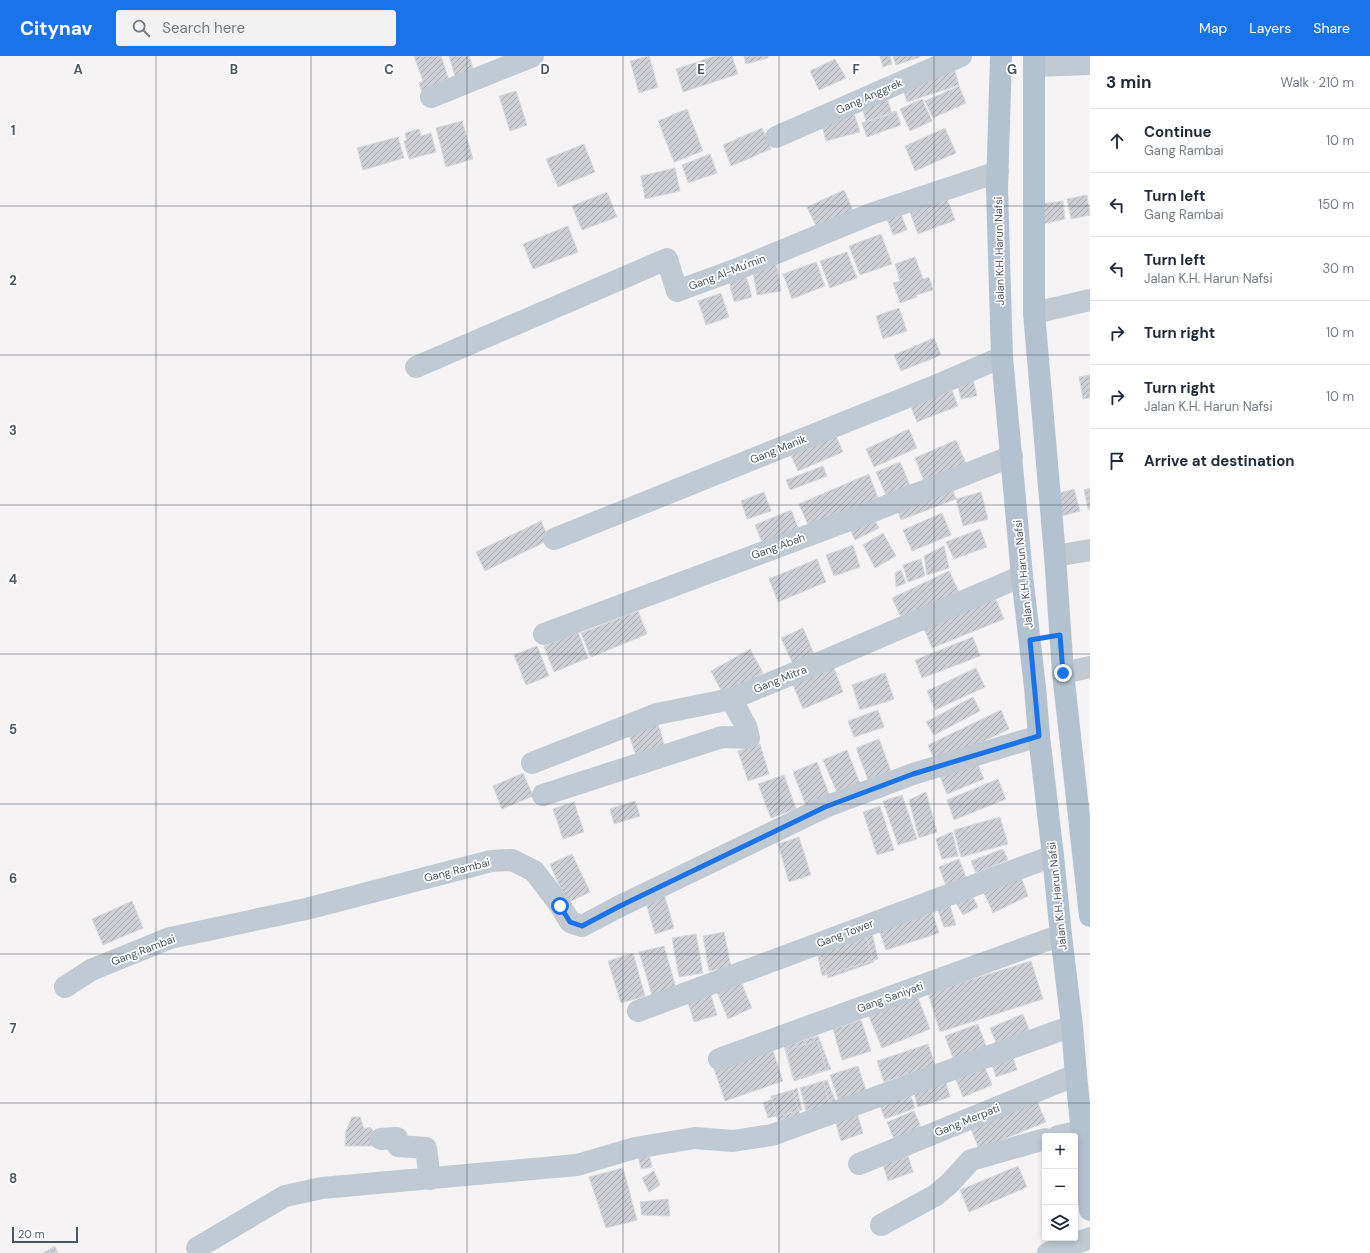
<!DOCTYPE html>
<meta charset="utf-8">
<style>
body{margin:0;font-family:"DM Sans",sans-serif;background:#f2f2f3;color:#1f2937}
.controls{position:absolute;right:12px;bottom:12px;display:grid;overflow:hidden;border-radius:4px;box-shadow:0 2px 6px #0003}
.controls button{width:36px;height:36px;display:grid;place-items:center;padding:0;border:0;border-bottom:1px solid #e0e1e3;background:#fff;color:#1f2937;font:20px sans-serif}
.scale{position:absolute;left:12px;bottom:10px;width:66px;box-sizing:border-box;padding-left:4px;border:2px solid #4a5661;border-top:0;font-size:11px;line-height:14px;white-space:nowrap;color:#4a5661;-webkit-text-stroke:3px #fff;paint-order:stroke}
.stop{position:absolute;width:12px;height:12px;margin:-9px;border:3px solid #1a73e8;border-radius:50%;background:#fff}
.stop.end{background:#1a73e8;border-color:#fff;box-shadow:0 1px 4px #0008}
.list{margin:0;padding:0;list-style:none}
h2{display:flex;justify-content:space-between;align-items:center;height:52px;margin:0;padding:0 16px;font-size:17px}
h2 small{font-size:13px;font-weight:400;color:#747a83}
.list li{display:grid;grid-template-columns:26px 1fr auto;gap:12px;align-items:center;box-sizing:border-box;height:64px;padding:0 16px;border-top:1px solid #e0e1e3}
.list b{display:block;font-size:15px;white-space:nowrap}
.list p{margin:0;font-size:13px;white-space:nowrap;color:#747a83}
.list em{font-size:13px;font-style:normal;color:#747a83}
.icon{flex:none;width:22px;height:22px;fill:none;stroke:currentColor;stroke-width:2;stroke-linecap:round;stroke-linejoin:round}
.map{position:relative;flex:none;width:1090px;height:1197px;overflow:hidden}
header{display:flex;align-items:center;gap:24px;box-sizing:border-box;height:56px;padding:0 20px;background:#1a73e8;color:#fff}
header strong{font-size:19px}
nav{display:flex;gap:22px;margin-inline-start:auto;font-size:14px}
.search{width:280px;height:36px;background:#f2f2f3;display:flex;align-items:center;gap:10px;box-sizing:border-box;padding:0 14px;border-radius:4px;color:#747a83;font-size:15px}
main{display:flex}
aside{flex:1;background:#fff}
.map>svg:first-child{display:block}
</style>
<header>
<strong>Citynav</strong>
<div class="search"><svg class="icon" aria-label="search" viewBox="0 0 24 24"><circle cx="10" cy="10" r="6"/><path d="M15 15l6 6"/></svg>Search here</div>
<nav><a>Map</a><a>Layers</a><a>Share</a></nav>
</header>
<main>
<div class="map">
<svg width="1090" height="1197" viewBox="0 0 1090 1197">
<defs>
<pattern id="building-hatch" width="6" height="6" patternUnits="userSpaceOnUse"><rect width="6" height="6" fill="#cdcfd5"/><path d="M-1 1l2-2M0 6l6-6M5 7l2-2" fill="none" stroke="#a8abb0"/></pattern>
</defs>
<rect width="100%" height="100%" fill="#f5f3f3"/>
<!-- building -->
<path fill="url(#building-hatch)" stroke="#d7d9de" d="M414,0H441L451,30L423,39L419,27L423,25Z
M449,0H469L476,21L457,27Z
M649,0L658,31L639,37L630,5Z
M715,0H732L738,18L683,36L676,13Z
M744,0H768V2L746,8Z
M880,0H890L892,8L883,11Z
M893,0H920V1L896,9Z
M835,3L846,22L819,34L810,15Z
M953,10L959,29L907,46L901,27Z
M959,30L966,47L933,62L925,45Z
M516,35L527,69L510,75L499,40Z
M886,39L892,58L866,66L861,47Z
M922,43L932,65L910,75L900,53Z
M687,53L703,95L674,106L658,65Z
M896,55L901,69L867,81L862,67Z
M854,57L860,76L826,85L821,66Z
M462,65L473,103L446,111L436,72Z
M762,72L771,93L731,110L723,89Z
M945,72L956,97L915,115L905,90Z
M419,73L421,80L431,77L436,96L409,103L404,85L407,84L405,77Z
M398,81L404,102L363,114L357,92Z
M584,88L595,116L558,131L546,103Z
M710,98L717,117L688,127L682,109Z
M675,112L680,135L645,143L641,120Z
M844,134L855,159L819,176L807,151Z
M607,136L617,161L582,174L572,150Z
M945,137L955,164L918,178L908,151Z
M1087,139L1090,159L1071,163L1067,143Z
M1063,145L1065,163L1042,168L1039,148Z
M899,152L907,174L893,179L885,158Z
M568,170L578,196L533,213L523,188Z
M881,178L892,208L860,219L849,190Z
M847,196L857,222L830,232L820,205Z
M915,201L923,223L929,221L933,234L916,239L917,241L900,247L893,227L900,225L895,208Z
M776,206L781,235L757,239L752,210Z
M816,206L825,230L792,243L783,218Z
M745,216L752,241L734,246L728,220Z
M721,237L729,261L706,269L698,245Z
M899,252L907,275L883,283L876,260Z
M934,282L941,299L901,315L894,299Z
M1090,319V342L1083,343L1079,321Z
M973,323L977,340L961,343L957,327Z
M951,332L958,350L917,366L910,348Z
M909,373L917,392L874,411L866,393Z
M836,380L843,396L798,415L791,399Z
M956,384L967,410L925,428L915,402Z
M900,406L912,434L888,444L876,416Z
M823,410L827,420L790,434L786,424Z
M869,418L878,442L809,471L799,448Z
M950,427L956,443L901,464L895,447Z
M1090,432V453H1088L1084,434Z
M1074,433L1080,455L1062,460L1056,438Z
M764,436L771,455L747,463L741,445Z
M981,436L988,463L963,470L956,443Z
M791,454L800,476L764,491L755,469Z
M942,457L951,479L912,495L903,474Z
M871,458L879,472L855,484L848,469Z
M541,465L549,484L485,515L476,496Z
M980,473L987,491L954,503L946,486Z
M883,477L896,500L875,512L863,489Z
M853,489L860,511L834,520L826,499Z
M944,490L949,512L927,519L924,500Z
M817,503L826,526L778,546L769,523Z
M921,503L925,520L908,526L903,509Z
M901,514L906,527L896,531L895,517Z
M949,515L961,540L903,566L892,542Z
M994,539L1004,563L932,592L922,568Z
M638,555L647,578L591,601L581,577Z
M803,572L814,598L793,608L781,582Z
M578,576L588,602L554,616L544,590Z
M973,581L980,600L922,622L915,604Z
M537,590L549,620L526,629L514,599Z
M750,593L763,617L723,638L711,615Z
M832,607L843,636L803,653L791,624Z
M976,612L985,631L935,654L927,635Z
M885,617L894,643L860,654L852,629Z
M973,641L980,655L934,679L926,666Z
M878,654L884,671L854,681L848,665Z
M1001,654L1009,673L936,708L928,689Z
M658,668L666,694L637,702L629,679Z
M879,683L891,715L868,724L856,692Z
M760,688L769,718L748,725L738,695Z
M847,694L861,730L838,739L823,704Z
M975,702L984,723L947,738L939,718Z
M817,706L830,741L806,750L793,716Z
M523,717L533,740L502,753L493,730Z
M784,719L796,753L771,762L758,728Z
M998,723L1006,743L954,764L947,744Z
M926,736L937,776L919,782L909,744Z
M902,739L917,783L898,789L883,745Z
M635,745L640,760L614,768L610,753Z
M574,746L584,776L563,783L553,753Z
M880,750L894,794L877,799L863,756Z
M1000,761L1008,788L961,801L954,774Z
M952,776L958,800L942,803L936,783Z
M799,781L811,819L789,826L778,788Z
M1003,793L1008,804L976,817L971,805Z
M572,798L590,836L567,847L550,808Z
M959,803L967,824L947,832L939,811Z
M1021,821L1028,840L993,857L984,837Z
M664,838L674,872L655,878L645,844Z
M972,839L978,851L963,859L956,847Z
M132,845L143,872L103,889L92,863Z
M950,850L956,869L944,871L937,852Z
M931,853L939,877L886,894L878,871Z
M724,876L731,911L709,915L703,880Z
M872,877L878,903L822,920L817,895Z
M696,878L703,917L679,921L672,882Z
M866,881L874,906L828,922L819,897Z
M664,890L676,932L652,939L639,896Z
M633,897L645,940L621,947L608,905Z
M1031,905L1043,943L940,976L928,937Z
M740,924L752,952L728,963L716,934Z
M710,936L717,959L694,966L687,943Z
M917,939L930,973L882,992L868,958Z
M1023,958L1031,978L998,991L990,972Z
M861,964L871,995L842,1004L833,973Z
M978,968L987,993L954,1005L945,980Z
M818,980L831,1013L794,1025L784,990Z
M818,985L826,1014L794,1023L786,994Z
M928,988L935,1009L884,1026L877,1005Z
M772,992L783,1025L725,1045L714,1013Z
M1012,998L1017,1014L996,1021L991,1005Z
M983,1007L992,1029L963,1041L954,1019Z
M858,1010L867,1037L839,1046L830,1019Z
M945,1023L950,1041L918,1051L913,1033Z
M827,1024L836,1046L806,1056L800,1032Z
M823,1025L831,1052L809,1059L800,1032Z
M797,1032L802,1054L768,1062L763,1047Z
M793,1034L800,1058L778,1065L771,1040Z
M909,1035L915,1052L885,1063L879,1047Z
M1035,1041L1046,1066L979,1093L969,1068Z
M856,1054L863,1077L841,1085L834,1061Z
M914,1055L924,1079L897,1090L887,1066Z
M352,1061H360L364,1073L370,1071L375,1077L377,1090H345L346,1075Z
M649,1098L652,1111L641,1113L638,1100Z
M908,1100L913,1116L888,1125L883,1109Z
M1018,1110L1027,1131L969,1156L960,1134Z
M623,1112L637,1164L606,1172L589,1121Z
M654,1115L660,1129L649,1136L642,1122Z
M668,1143L670,1160L642,1159L640,1146Z
M55,1190L58,1197H43Z"/>
<g fill="none" stroke-linecap="round" stroke-linejoin="round">
<!-- minor -->
<path stroke="#c1cad2" stroke-width="22" d="M1034,10L1090,8
M431,41L533,0
M776,81L961,0
M1034,257L1090,244
M416,311L667,203L677,235L740,212L871,158L998,116
M554,483L935,330L1002,301
M1055,500L1090,494
M544,578L871,456L1012,400
M1063,617L1090,611
M532,707L657,658L731,643L831,602L1022,520
M543,739L722,681L749,682L746,670L731,643
M65,931L91,914L170,882L306,853L491,805L512,804L534,815L560,849L570,866L582,870L620,850L825,751L913,718L1039,680
M638,955L1053,800
M719,1003L1061,879
M1058,1080L1082,1075
M381,1083L397,1082L398,1090L426,1092L430,1123
M859,1108L1076,1019
M881,1169L936,1139L949,1128L971,1104L1045,1083
M197,1192L285,1140L322,1132L577,1109L635,1092L695,1082L733,1085L772,1079L1072,970
M1048,1197L1090,1182"/>
<!-- major -->
<path stroke="#b3c2d1" stroke-width="22" d="M1001,0L997,133L1002,301L1022,520L1035,631L1039,680L1053,800L1061,879L1072,970L1076,1019L1090,1154
M1034,0V257L1055,500L1063,617L1090,860"/>
</g>
<g fill="none" stroke-linecap="round" stroke-linejoin="round">
<!-- route -->
<path stroke="#1a73e8" stroke-width="5" d="M560,850L570,866L582,870L620,850L825,751L913,718L1039,680L1030,584L1060,579L1063,617"/>
</g>
<!-- grid -->
<path fill="none" stroke="#4a5661" stroke-width="1" stroke-opacity="0.55" d="M156,0V1197M311,0V1197M467,0V1197M623,0V1197M779,0V1197M934,0V1197M0,150H1090M0,299H1090M0,449H1090M0,598H1090M0,748H1090M0,898H1090M0,1047H1090"/>
<g text-anchor="middle" dominant-baseline="central" stroke-width="3.5" stroke-linejoin="round" paint-order="stroke">
<!-- street labels -->
<g font-size="11" fill="#4a5661" stroke="#fff">
<text transform="translate(869 40) rotate(-24)">Gang Anggrek</text>
<text transform="translate(999 195) rotate(-91)">Jalan K.H. Harun Nafsi</text>
<text transform="translate(727 216) rotate(-21)">Gang Al-Mu'min</text>
<text transform="translate(778 393) rotate(-22)">Gang Manik</text>
<text transform="translate(778 490) rotate(-20)">Gang Abah</text>
<text transform="translate(1023 518) rotate(-96)">Jalan K.H. Harun Nafsi</text>
<text transform="translate(780 623) rotate(-22)">Gang Mitra</text>
<text transform="translate(457 814) rotate(-14)">Gang Rambai</text>
<text transform="translate(1057 840) rotate(-96)">Jalan K.H. Harun Nafsi</text>
<text transform="translate(845 877) rotate(-21)">Gang Tower</text>
<text transform="translate(143 894) rotate(-21)">Gang Rambai</text>
<text transform="translate(890 941) rotate(-20)">Gang Saniyati</text>
<text transform="translate(967 1064) rotate(-22)">Gang Merpati</text>
</g>
</g>
<g font-size="13" text-anchor="middle" font-weight="bold" fill="#4a5661" stroke="#fff" stroke-width="3.5" stroke-linejoin="round" paint-order="stroke">
<text x="78" y="18">A</text>
<text x="234" y="18">B</text>
<text x="389" y="18">C</text>
<text x="545" y="18">D</text>
<text x="701" y="18">E</text>
<text x="856" y="18">F</text>
<text x="1012" y="18">G</text>
<text x="13" y="79">1</text>
<text x="13" y="229">2</text>
<text x="13" y="379">3</text>
<text x="13" y="528">4</text>
<text x="13" y="678">5</text>
<text x="13" y="827">6</text>
<text x="13" y="977">7</text>
<text x="13" y="1127">8</text>
</g>
</svg>
<div class="controls">
<button>+</button>
<button>−</button>
<button><svg class="icon" aria-label="layers" viewBox="0 0 24 24"><path d="M12 4l9 5-9 5-9-5zM3 14l9 5 9-5"/></svg></button>
</div>
<div class="scale">20 m</div>
<div class="stop" style="left:560px;top:850px"></div>
<div class="stop end" style="left:1063px;top:617px"></div>
</div>
<aside>
<h2>3 min<small>Walk · 210 m</small></h2>
<ul class="list">
<li><svg class="icon" aria-label="ahead" viewBox="0 0 24 24"><path d="M12 20V5M6 11l6-6 6 6"/></svg><div><b>Continue</b><p>Gang Rambai</p></div><em>10 m</em></li>
<li><svg class="icon" aria-label="left" viewBox="0 0 24 24"><path d="M17 20v-9H6M10 6l-5 5 5 5"/></svg><div><b>Turn left</b><p>Gang Rambai</p></div><em>150 m</em></li>
<li><svg class="icon" aria-label="left" viewBox="0 0 24 24"><path d="M17 20v-9H6M10 6l-5 5 5 5"/></svg><div><b>Turn left</b><p>Jalan K.H. Harun Nafsi</p></div><em>30 m</em></li>
<li><svg class="icon" aria-label="right" viewBox="0 0 24 24"><path d="M7 20v-9h11M14 6l5 5-5 5"/></svg><div><b>Turn right</b></div><em>10 m</em></li>
<li><svg class="icon" aria-label="right" viewBox="0 0 24 24"><path d="M7 20v-9h11M14 6l5 5-5 5"/></svg><div><b>Turn right</b><p>Jalan K.H. Harun Nafsi</p></div><em>10 m</em></li>
<li><svg class="icon" aria-label="arrive" viewBox="0 0 24 24"><path d="M6 21V4h12l-3 4 3 4H6"/></svg><div><b>Arrive at destination</b></div></li>
</ul>
</aside>
</main>
